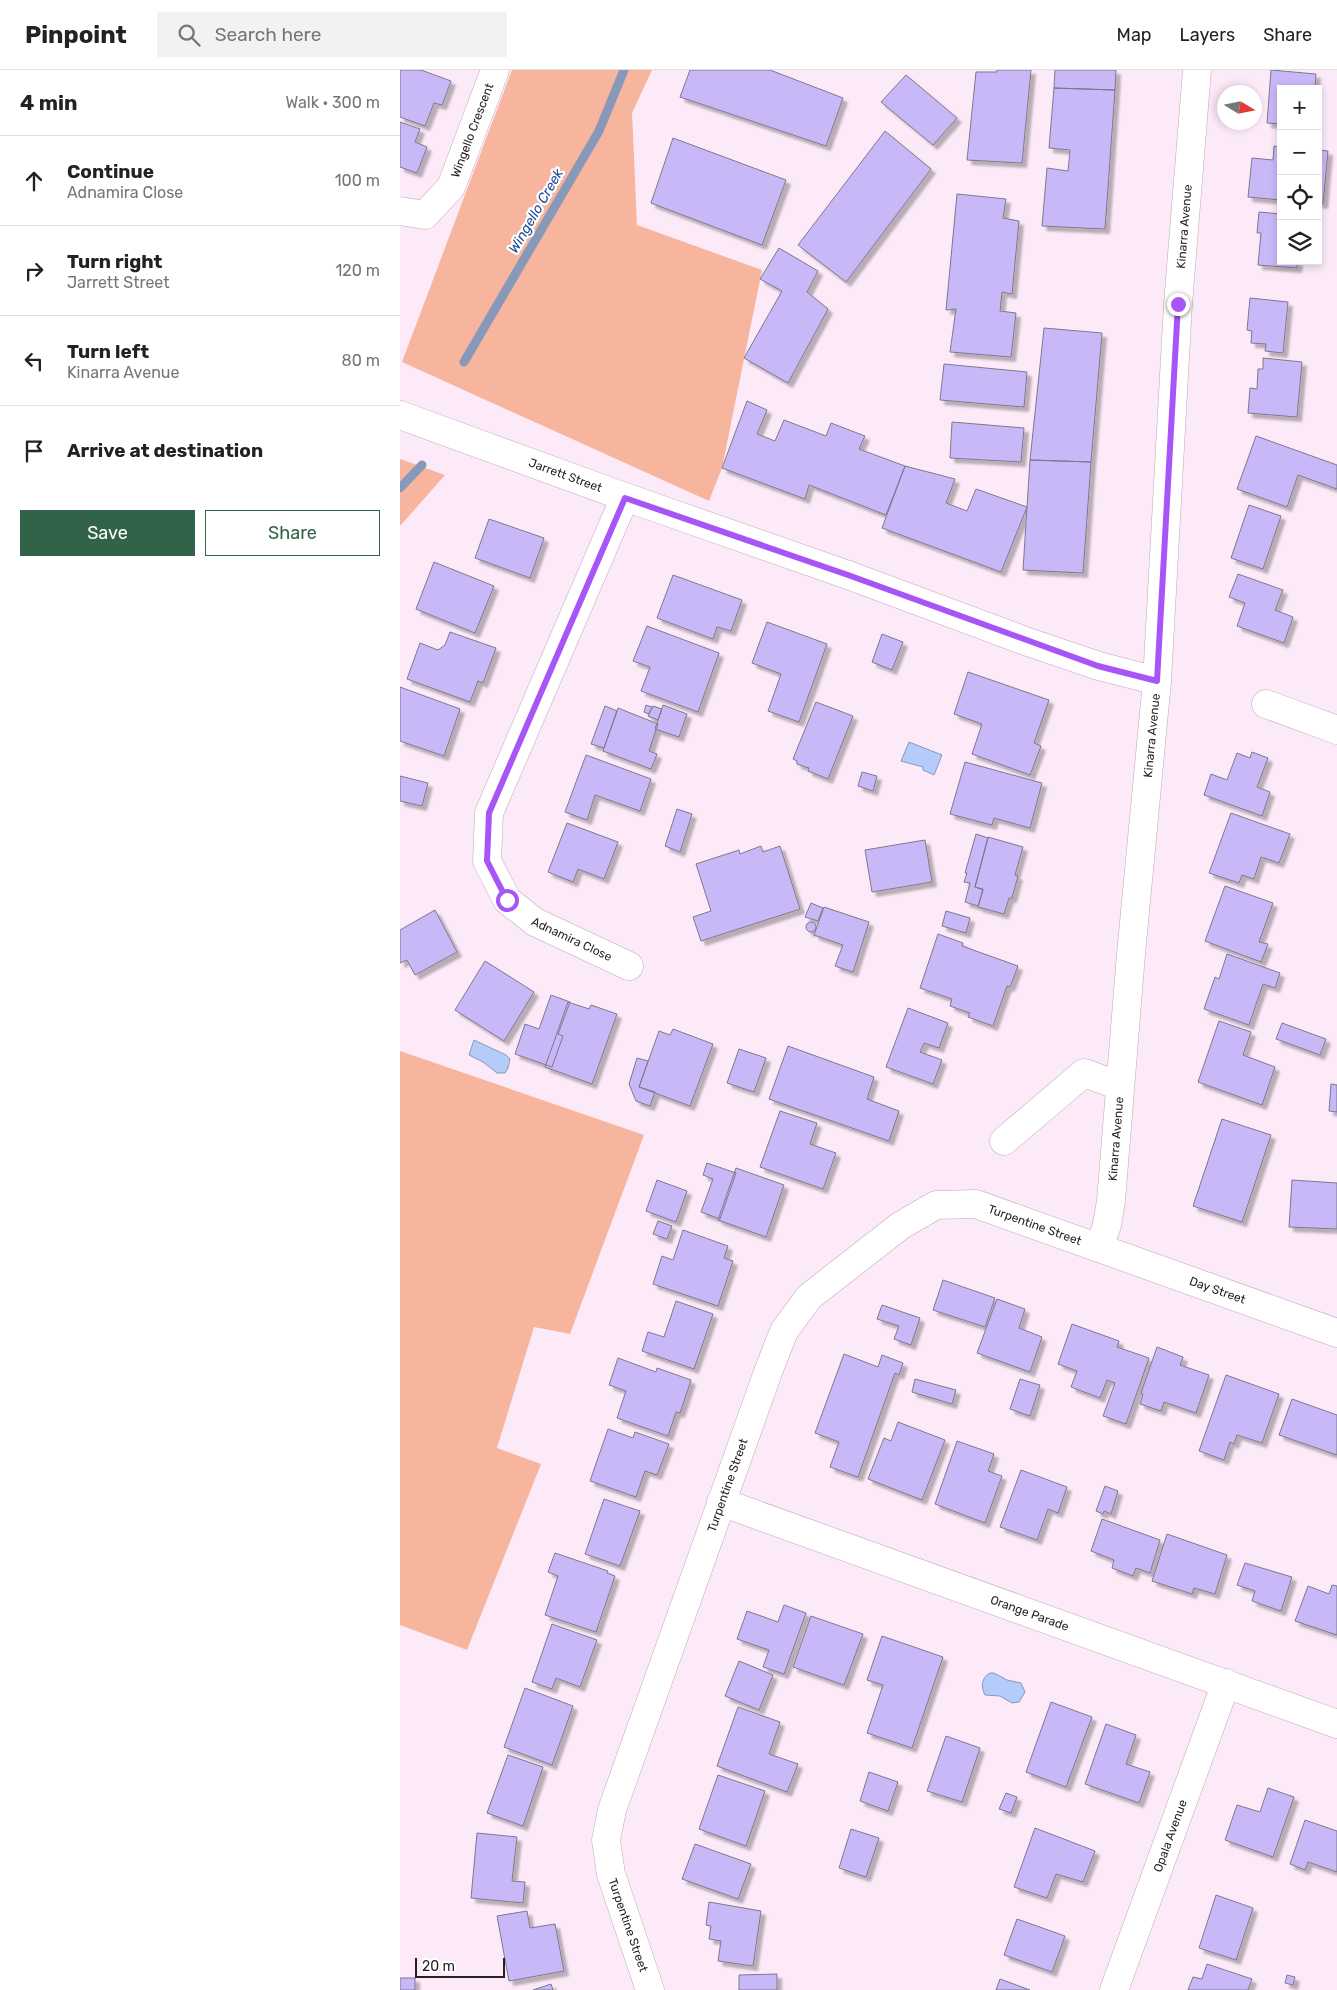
<!DOCTYPE html>
<meta charset="utf-8">
<style>
body{margin:0;font-family:Rubik,sans-serif;background:#f2f2f2;color:#222}
.controls{position:absolute;right:15px;top:15px;display:grid;overflow:hidden;border-radius:0px;box-shadow:0 2px 8px #0003}
.controls button{width:45px;height:45px;display:grid;place-items:center;padding:0;border:0;border-bottom:1px solid #e0e0e0;background:#fff;color:#222;font:25px sans-serif}
.compass{position:absolute;left:817px;top:15px;width:45px;height:45px;border-radius:50%;background:#fff;box-shadow:0 2px 8px #0003;rotate:100deg}
.scale{position:absolute;left:15px;bottom:12px;width:90px;box-sizing:border-box;padding-left:5px;border:2px solid #251e24;border-top:0;font-size:14px;line-height:18px;white-space:nowrap;color:#251e24;-webkit-text-stroke:4px #fff;paint-order:stroke}
.stop{position:absolute;width:15px;height:15px;margin:-11px;border:4px solid #a855f7;border-radius:50%;background:#fff}
.stop.end{background:#a855f7;border-color:#fff;box-shadow:0 1px 5px #0008}
.list{margin:0;padding:0;list-style:none}
h2{display:flex;justify-content:space-between;align-items:center;height:65px;margin:0;padding:0 20px;font-size:21px}
h2 small{font-size:16px;font-weight:400;color:#767676}
.list li{display:grid;grid-template-columns:32px 1fr auto;gap:15px;align-items:center;box-sizing:border-box;height:90px;padding:0 20px;border-top:1px solid #e0e0e0}
.list b{display:block;font-size:19px;white-space:nowrap}
.list p{margin:0;font-size:16px;white-space:nowrap;color:#767676}
.list em{font-size:16px;font-style:normal;color:#767676}
.actions{display:flex;gap:10px;padding:15px 20px}
.actions a{flex:1;padding:11px 0;border:1px solid #306348;border-radius:0px;text-align:center;font-size:18px;color:#306348}
.actions .main{background:#306348;color:#fff}
.icon{flex:none;width:28px;height:28px;fill:none;stroke:currentColor;stroke-width:2;stroke-linecap:round;stroke-linejoin:round}
.map{position:relative;flex:none;width:937px;height:1920px;overflow:hidden}
header{display:flex;align-items:center;gap:30px;box-sizing:border-box;height:70px;padding:0 25px;background:#fff;border-bottom:1px solid #e0e0e0}
header strong{font-size:24px}
nav{display:flex;gap:28px;margin-inline-start:auto;font-size:18px}
.search{width:350px;height:45px;background:#f2f2f2;display:flex;align-items:center;gap:12px;box-sizing:border-box;padding:0 18px;border-radius:0px;color:#767676;font-size:19px}
main{display:flex}
aside{flex:1;background:#fff}
.map>svg:first-child{display:block}
</style>
<header>
<strong>Pinpoint</strong>
<div class="search"><svg class="icon" aria-label="search" viewBox="0 0 24 24"><circle cx="10" cy="10" r="6"/><path d="M15 15l6 6"/></svg>Search here</div>
<nav><a>Map</a><a>Layers</a><a>Share</a></nav>
</header>
<main>
<aside>
<h2>4 min<small>Walk · 300 m</small></h2>
<ul class="list">
<li><svg class="icon" aria-label="ahead" viewBox="0 0 24 24"><path d="M12 20V5M6 11l6-6 6 6"/></svg><div><b>Continue</b><p>Adnamira Close</p></div><em>100 m</em></li>
<li><svg class="icon" aria-label="right" viewBox="0 0 24 24"><path d="M7 20v-9h11M14 6l5 5-5 5"/></svg><div><b>Turn right</b><p>Jarrett Street</p></div><em>120 m</em></li>
<li><svg class="icon" aria-label="left" viewBox="0 0 24 24"><path d="M17 20v-9H6M10 6l-5 5 5 5"/></svg><div><b>Turn left</b><p>Kinarra Avenue</p></div><em>80 m</em></li>
<li><svg class="icon" aria-label="arrive" viewBox="0 0 24 24"><path d="M6 21V4h12l-3 4 3 4H6"/></svg><div><b>Arrive at destination</b></div></li>
</ul>
<div class="actions"><a class="main">Save</a><a>Share</a></div>
</aside>
<div class="map">
<svg width="937" height="1920" viewBox="0 0 937 1920">
<defs>
<filter id="shadow"><feDropShadow dx="4.5" dy="4.5" stdDeviation="1" flood-color="#0004"/></filter>
</defs>
<rect width="100%" height="100%" fill="#fdeaf9"/>
<!-- green -->
<path fill="#f7b59e" d="M112,0H252L232,43L237,155L362,200L322,398L309,431L2,292Z
M0,389L45,405L0,456Z
M0,981L244,1065L170,1264L134,1257L97,1378L141,1394L67,1580L0,1555Z"/>
<!-- water -->
<path fill="#b3ccf9" stroke="#8898b9" d="M509,672L542,685L534,705L523,700V697L501,691Z
M74,970L106,985L110,989L108,998L105,1003H97L83,992L69,985Z
M590,1603H594L607,1610L621,1613L625,1622L619,1632L612,1633L600,1626L585,1625C581,1617 581,1608 590,1603Z"/>
<g fill="none" stroke-linecap="round" stroke-linejoin="round">
<!-- stream -->
<path stroke="#8898b9" stroke-width="9" d="M64,292L199,61L224,0
M0,418L22,395"/>
</g>
<!-- building -->
<path fill="#c9b8f8" stroke="#7d788b" filter="url(#shadow)" d="M0,0H21L51,11L42,35L34,33L25,56L0,47Z
M290,0H370L443,28L426,76L280,27Z
M597,0H631L622,93L567,90L576,2H597Z
M655,0H716L715,20L654,18Z
M871,0L916,4L915,19H881V54L867,53Z
M506,5L557,48L533,75L481,32Z
M654,18L715,20L705,159L642,156L647,98L668,101L670,80L649,78Z
M0,52L20,59L15,72L27,77L17,103L0,97Z
M485,61L531,99L446,212L398,175Z
M273,68L386,110L362,175L251,133Z
M874,76L881,77V130L848,127L852,88L873,90Z
M918,80L928,81L923,134L918,133Z
M557,124L606,129L603,148L619,151L612,224L602,222L600,241L616,243L611,287L550,282L556,239L546,240Z
M859,142L881,144V191H898L897,198L858,195L861,163H857Z
M379,178L418,201L407,222L428,239L388,313L344,288L382,221L360,209Z
M850,228L888,232L883,283L865,281L866,274L851,273L852,261L847,260Z
M644,258L702,263L691,392L630,390Z
M863,288L902,292L897,347L848,343L850,318L857,319L858,299H863Z
M544,294L627,302L624,337L540,330Z
M347,331L367,340L357,364L375,371L384,350L426,366L431,353L465,366L459,379L505,396L486,445L409,415L405,429L322,398Z
M552,352L624,358L621,392L550,388Z
M856,366L937,395V419L898,405L887,437L837,419Z
M630,390L691,392L683,503L623,500Z
M505,396L555,409L546,433L567,441L576,419L627,437L601,502L482,458Z
M849,435L881,446L863,499L831,488Z
M89,449L144,468L130,508L75,488Z
M34,492L94,516L75,563L16,539Z
M838,504L883,520L875,540L893,547L884,573L837,556L845,533L829,527Z
M273,505L342,530L331,561L317,557L313,569L257,548Z
M367,552L427,574L399,652L368,641L381,604L352,593Z
M247,556L319,583L298,642L241,621L250,597L233,591Z
M50,562L96,578L83,613L78,611L70,632L7,609L20,573L38,580L45,575Z
M482,564L503,572L492,600L472,592Z
M568,602L649,630L634,673L641,676L630,705L572,684L582,654L554,644Z
M0,617L60,639L44,686L0,671Z
M416,632L453,646L428,709L408,701L409,698L397,694V691L393,689Z
M246,635L252,637L249,644L244,642Z
M263,635L287,644L279,667L255,659Z
M205,636L217,641L204,678L191,674Z
M253,636L262,639L258,650L248,646Z
M218,638L258,654L249,681L257,684L251,699L203,681Z
M852,682L868,688L857,717L870,722L862,746L804,725L811,704L827,710L837,683L850,688Z
M186,685L251,709L240,741L195,725L187,750L165,742Z
M565,692L642,713L630,758L594,748L592,755L550,744Z
M462,702L477,706L473,721L458,716Z
M0,706L28,713L22,736L0,731Z
M277,739L292,744L280,782L265,776Z
M831,743L890,764L879,793L861,787L854,809L842,805L839,813L809,803Z
M167,753L218,772L204,809L178,799L173,812L148,802Z
M576,764L588,768L575,817L583,819L578,836L565,832L570,813L564,812L567,803H565Z
M588,767L623,777L615,805L618,806L612,828H609L604,844L578,837L583,820L575,817Z
M525,770L532,812L472,822L465,780Z
M361,776L363,782L380,776L400,839L301,871L293,847L311,841L296,794L339,780L340,784Z
M825,816L873,833L859,872L868,874L861,892L805,871Z
M411,833L423,838L418,851L405,847Z
M424,837L469,852L453,902L435,896L443,875L414,865Z
M35,840L57,882L15,905L7,890L0,893V860Z
M546,841L570,848L566,863L542,856Z
M406 857a5 5 0 1 1 10 0a5 5 0 1 1-10 0Z
M538,864L563,873L562,876L618,896L610,917L607,916L593,956L568,947L570,943L550,936L552,929L520,918Z
M827,884L880,903L875,918L863,914L849,955L804,939L815,907L819,909Z
M85,891L134,922L104,971L55,940Z
M151,925L170,932L158,964L163,966L152,997L115,984L125,954L139,959Z
M168,932L189,939L191,935L217,944L192,1014L145,997Z
M508,938L548,953L539,978L524,973L520,982L542,990L533,1014L486,997Z
M819,951L851,962L843,985L875,997L862,1035L798,1012Z
M882,953L926,969L920,985L876,969Z
M273,959L313,974L290,1036L239,1017L259,961L270,965Z
M388,976L474,1007L467,1029L499,1041L489,1071L369,1029Z
M339,979L366,988L354,1022L327,1013Z
M237,988L248,991L239,1017L255,1022L250,1036L236,1031L229,1014Z
M931,1014L937,1015V1042L929,1041Z
M380,1041L417,1053L410,1074L436,1083L423,1119L360,1097Z
M822,1049L871,1065L842,1152L793,1136Z
M307,1093L336,1103L320,1149L301,1142L313,1109L303,1105Z
M336,1098L384,1115L366,1167L318,1150Z
M257,1110L287,1121L276,1152L246,1141Z
M892,1110L937,1113V1159L889,1157Z
M258,1151L272,1156L267,1169L253,1164Z
M283,1160L328,1176L324,1188L333,1191L318,1236L253,1214L262,1186L273,1190Z
M543,1210L595,1228L585,1257L533,1240Z
M597,1229L625,1239L619,1258L642,1267L630,1302L577,1283Z
M276,1231L313,1244L294,1299L242,1281L248,1262L264,1267Z
M482,1235L520,1248L511,1275L494,1269L499,1256L477,1249Z
M672,1254L719,1271L717,1277L749,1288L726,1354L703,1346L715,1313L707,1310L700,1328L671,1317L677,1301L658,1294Z
M757,1277L783,1287L780,1295L809,1305L796,1343L764,1332L761,1341L740,1334L743,1324L741,1323Z
M444,1284L478,1297L482,1285L503,1293L499,1305L495,1303L458,1407L430,1397L439,1372L415,1363Z
M218,1288L256,1302L257,1298L291,1310L280,1343L276,1342L268,1366L217,1348L226,1321L209,1315Z
M826,1305L879,1324L862,1373L837,1365L834,1374L830,1372L824,1390L799,1381Z
M515,1309L556,1320L552,1334L512,1322Z
M620,1309L640,1315L630,1346L610,1339Z
M892,1329L937,1345V1385L879,1365Z
M498,1352L545,1370L522,1430L468,1409L484,1368L491,1371Z
M208,1359L233,1368L235,1362L269,1374L257,1405L245,1401L236,1427L190,1411Z
M557,1371L594,1384L588,1401L602,1406L585,1453L535,1434Z
M621,1400L667,1417L658,1443L648,1439L637,1470L600,1457Z
M705,1416L718,1421L711,1444L704,1441L703,1444L696,1441Z
M204,1429L240,1441L220,1496L185,1484Z
M702,1449L760,1470L750,1503L736,1498L733,1506L712,1498L714,1490L691,1481Z
M767,1464L827,1485L815,1524L794,1518L792,1524L752,1511Z
M155,1483L208,1501L207,1503L215,1506L196,1562L145,1545L158,1506L148,1502Z
M845,1493L892,1507L881,1541L852,1531L855,1521L837,1515Z
M932,1515L937,1516V1565L895,1551L908,1516L929,1524Z
M384,1535L406,1543L384,1604L363,1597L369,1580L337,1569L347,1541L378,1552Z
M411,1546L463,1564L444,1615L393,1597Z
M152,1554L197,1570L180,1617L156,1608L152,1619L132,1612Z
M482,1566L543,1587L512,1678L467,1663L483,1615L467,1610Z
M339,1591L373,1605L359,1640L325,1626Z
M125,1618L173,1636L152,1695L104,1677Z
M651,1632L692,1647L666,1717L626,1702Z
M338,1637L380,1652L369,1684L398,1694L387,1722L317,1696Z
M706,1654L736,1665L726,1694L750,1702L739,1733L685,1714Z
M546,1666L580,1678L562,1732L527,1721Z
M108,1685L143,1697L123,1756L87,1743Z
M469,1702L498,1712L488,1741L460,1731Z
M318,1705L365,1721L346,1776L299,1759Z
M868,1718L894,1727L873,1787L825,1770L837,1735L860,1742Z
M606,1723L617,1727L611,1743L599,1739Z
M905,1750L937,1761V1802L908,1792L905,1800L890,1794Z
M635,1758L695,1781L683,1812L656,1804L647,1828L614,1817Z
M451,1759L479,1768L466,1807L439,1798Z
M77,1763L117,1767L112,1811L125,1812L123,1833L71,1828Z
M295,1774L351,1794L338,1829L282,1809Z
M816,1825L853,1838L836,1890L799,1878Z
M309,1832L361,1841L353,1896L318,1891L321,1871L309,1869L311,1856L306,1855Z
M127,1841L130,1858L155,1854L164,1901L109,1911L97,1846Z
M617,1849L665,1866L652,1902L604,1885Z
M807,1894L852,1909L848,1920H788L793,1907L802,1909Z
M377,1904V1920H339V1905Z
M887,1905L895,1907L893,1915L885,1913Z
M0,1908H15V1920H0Z
M600,1909L630,1920H596Z
M151,1914L153,1920H133Z"/>
<g fill="none" stroke-linecap="round" stroke-linejoin="round">
<!-- minor casing -->
<g stroke="#bba9b8" stroke-width="29">
<g id="minor">
<path id="s1" d="M0,141L25,145L51,117L95,0"/>
<path id="s2" d="M0,345L225,427L448,505L628,572L699,596L757,611"/>
<path id="s3" d="M225,427L89,743L87,791L107,830L135,852L229,896"/>
<path d="M866,634L937,660"/>
<path d="M604,1071L684,1003L720,1016"/>
<path id="s4" d="M699,1178L707,1155L711,1131L731,884L757,611L778,234L797,0"/>
<path id="s5" d="M321,1432L937,1654"/>
<path id="s6" d="M250,1920L211,1804L206,1770L212,1740L368,1302L384,1261L409,1227L500,1156L536,1135L576,1134L937,1263"/>
<path id="s7" d="M714,1920L826,1613"/>
</g>
</g>
<!-- minor -->
<use href="#minor" stroke="#fff" stroke-width="28"/>
</g>
<g fill="none" stroke-linecap="round" stroke-linejoin="round">
<!-- route -->
<path stroke="#a855f7" stroke-width="6" d="M107,830L87,791L89,743L225,428L448,505L698,596L757,611L778,234"/>
</g>
<g text-anchor="middle" dominant-baseline="central" stroke-width="4.5" stroke-linejoin="round" paint-order="stroke">
<!-- street labels -->
<g font-size="12" fill="#251e24" stroke="#fff">
<text stroke="none"><textPath href="#s1" startOffset="124">Wingello Crescent</textPath></text>
<text stroke="none"><textPath href="#s4" startOffset="1026">Kinarra Avenue</textPath></text>
<text stroke="none"><textPath href="#s2" startOffset="176">Jarrett Street</textPath></text>
<text stroke="none"><textPath href="#s4" startOffset="516">Kinarra Avenue</textPath></text>
<text stroke="none"><textPath href="#s3" startOffset="512">Adnamira Close</textPath></text>
<text stroke="none"><textPath href="#s4" startOffset="111">Kinarra Avenue</textPath></text>
<text stroke="none"><textPath href="#s6" startOffset="998">Turpentine Street</textPath></text>
<text stroke="none"><textPath href="#s6" startOffset="1192">Day Street</textPath></text>
<text stroke="none"><textPath href="#s6" startOffset="532">Turpentine Street</textPath></text>
<text stroke="none"><textPath href="#s5" startOffset="328">Orange Parade</textPath></text>
<text stroke="none"><textPath href="#s7" startOffset="164">Opala Avenue</textPath></text>
<text transform="translate(228 1855) rotate(71)">Turpentine Street</text>
</g>
<!-- water labels -->
<g font-size="14" font-style="italic" fill="#204b9e" stroke="#fff">
<text transform="translate(136 141) rotate(-60)">Wingello Creek</text>
</g>
</g>
</svg>
<div class="controls">
<button>+</button>
<button>−</button>
<button><svg class="icon" aria-label="locate" viewBox="0 0 24 24"><circle cx="12" cy="12" r="6"/><path d="M12 2v4M12 18v4M2 12h4M18 12h4"/></svg></button>
<button><svg class="icon" aria-label="layers" viewBox="0 0 24 24"><path d="M12 4l9 5-9 5-9-5zM3 14l9 5 9-5"/></svg></button>
</div>
<svg class="compass" viewBox="-18 -18 36 36"><path d="M0-13l5 13h-10z" fill="#e53935"/><path d="M0 13l5-13h-10z" fill="#767676"/></svg>
<div class="scale">20 m</div>
<div class="stop" style="left:107px;top:830px"></div>
<div class="stop end" style="left:778px;top:234px"></div>
</div>
</main>
